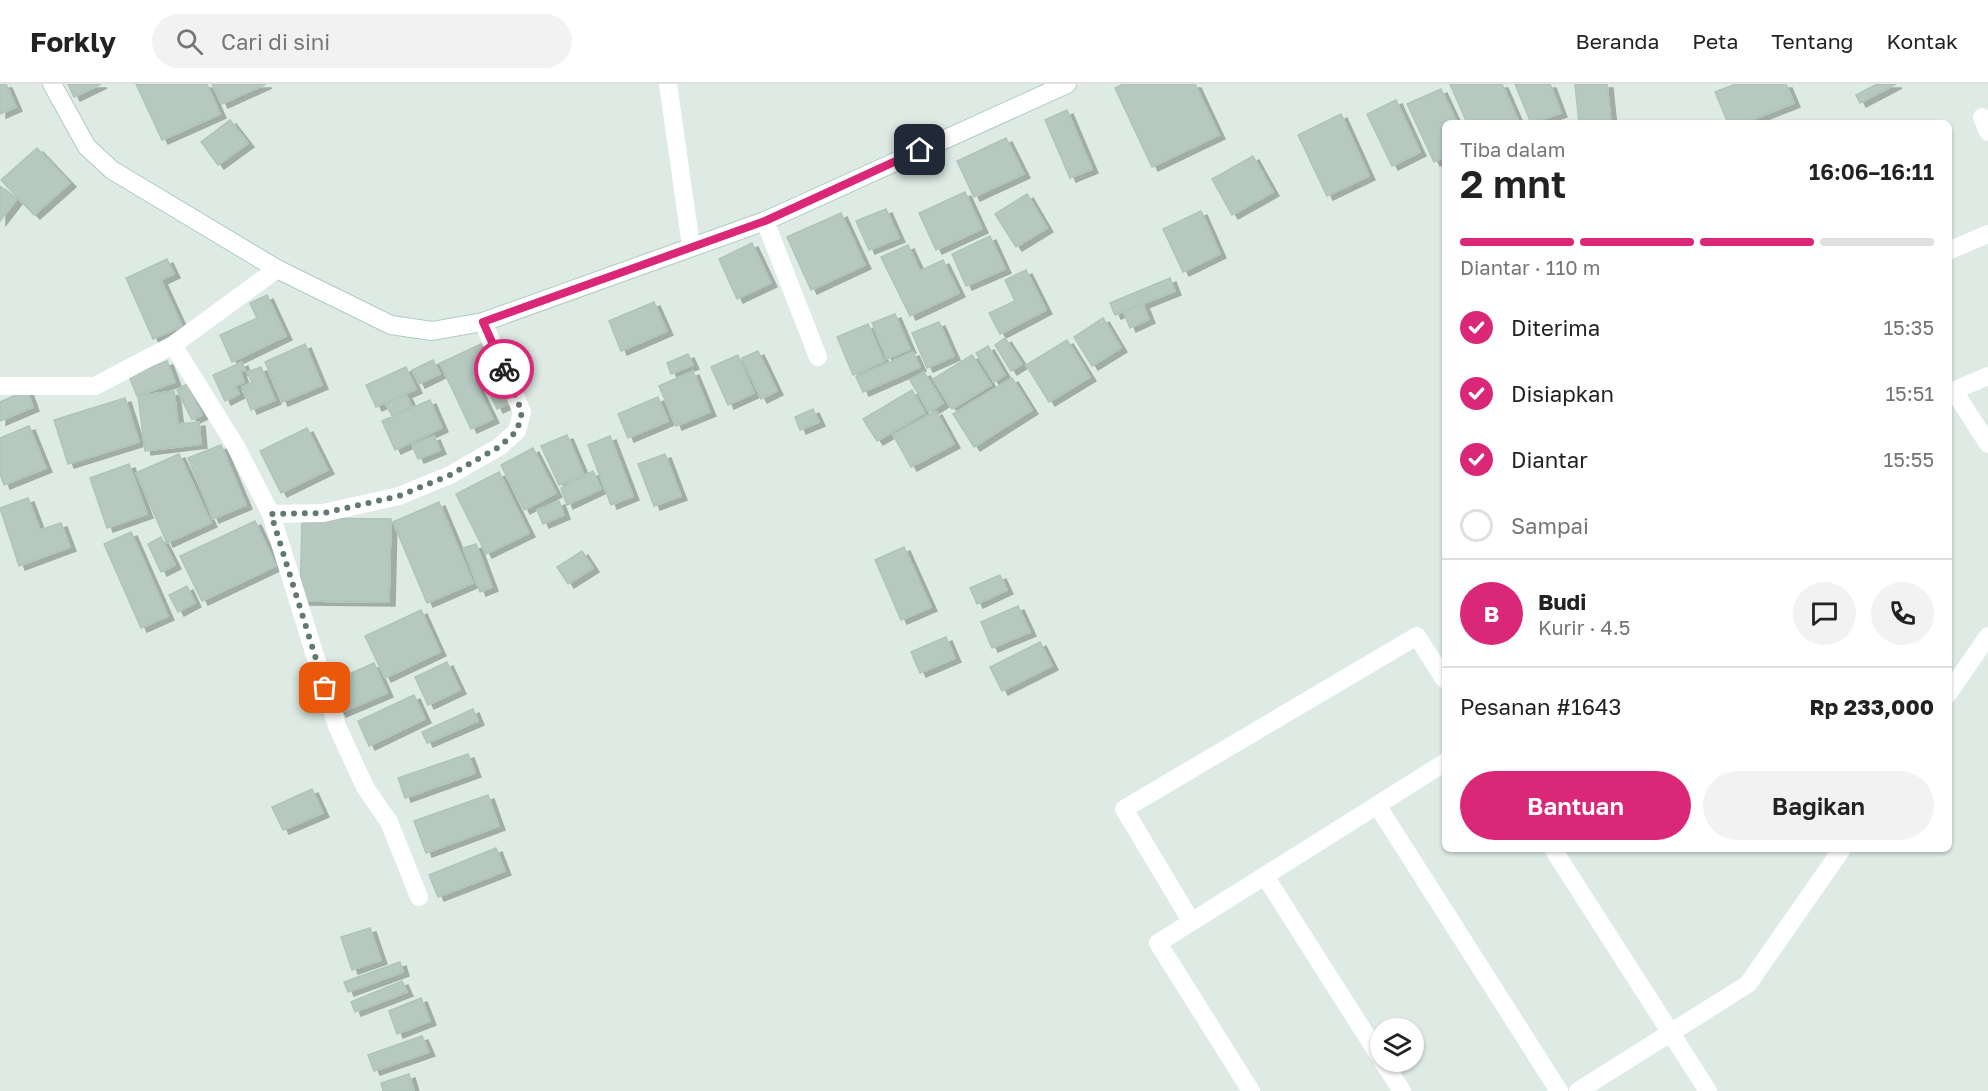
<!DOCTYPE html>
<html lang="id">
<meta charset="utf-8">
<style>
body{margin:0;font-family:"Golos Text",sans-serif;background:#f2f2f2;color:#222;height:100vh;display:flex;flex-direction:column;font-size:22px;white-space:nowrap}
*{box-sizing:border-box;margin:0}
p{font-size:20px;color:#767676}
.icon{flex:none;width:33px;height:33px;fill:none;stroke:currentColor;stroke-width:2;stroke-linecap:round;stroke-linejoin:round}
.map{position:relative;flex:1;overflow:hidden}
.drawer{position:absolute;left:1442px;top:36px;width:510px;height:732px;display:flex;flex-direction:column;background:#fff;border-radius:9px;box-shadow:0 2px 4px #0004}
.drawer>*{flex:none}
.controls{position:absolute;left:1370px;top:934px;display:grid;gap:12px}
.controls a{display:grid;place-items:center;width:54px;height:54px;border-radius:50%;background:#fff;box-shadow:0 2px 4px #0004;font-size:30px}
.pin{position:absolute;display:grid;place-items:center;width:51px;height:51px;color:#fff;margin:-26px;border-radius:12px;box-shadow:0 3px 9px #0006}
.courier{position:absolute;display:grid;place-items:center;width:60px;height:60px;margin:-30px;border:4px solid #db2777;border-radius:50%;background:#fff;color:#222;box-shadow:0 2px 8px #0007}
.head em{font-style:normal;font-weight:600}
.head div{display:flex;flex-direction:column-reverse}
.head{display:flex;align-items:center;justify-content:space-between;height:102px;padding:0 18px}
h1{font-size:39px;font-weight:600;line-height:45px}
.bar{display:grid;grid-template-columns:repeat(4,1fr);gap:9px 6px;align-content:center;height:72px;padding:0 18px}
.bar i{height:8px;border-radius:4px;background:#e0e0e0}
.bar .current{background:#db2777}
.bar p{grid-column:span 4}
.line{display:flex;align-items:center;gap:15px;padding:0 18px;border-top:2px solid #e0e0e0}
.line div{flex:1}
.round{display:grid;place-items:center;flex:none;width:63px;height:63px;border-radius:32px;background:#f2f2f2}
ol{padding:0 18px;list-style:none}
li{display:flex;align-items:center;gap:18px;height:66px}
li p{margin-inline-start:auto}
li .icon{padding:6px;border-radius:50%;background:#db2777;color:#fff;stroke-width:4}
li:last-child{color:#767676}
li i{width:33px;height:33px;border:3px solid #e0e0e0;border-radius:50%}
.action{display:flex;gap:12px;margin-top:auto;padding:12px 18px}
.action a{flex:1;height:69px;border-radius:36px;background:#db2777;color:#fff;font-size:24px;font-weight:600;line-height:69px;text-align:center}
.action a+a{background:#f2f2f2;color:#222}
header{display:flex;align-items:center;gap:36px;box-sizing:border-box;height:84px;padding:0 30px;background:#fff;border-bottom:2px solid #e0e0e0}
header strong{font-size:28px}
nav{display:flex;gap:33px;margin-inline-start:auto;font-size:21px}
.search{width:420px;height:54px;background:#f2f2f2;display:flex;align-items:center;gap:15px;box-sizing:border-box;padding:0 21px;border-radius:33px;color:#767676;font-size:22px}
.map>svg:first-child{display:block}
</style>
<header>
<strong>Forkly</strong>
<div class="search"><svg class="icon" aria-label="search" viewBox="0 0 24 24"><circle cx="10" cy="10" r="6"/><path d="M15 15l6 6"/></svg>Cari di sini</div>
<nav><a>Beranda</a><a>Peta</a><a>Tentang</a><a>Kontak</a></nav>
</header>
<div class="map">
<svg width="1988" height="1007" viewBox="0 0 1988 1007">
<defs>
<filter id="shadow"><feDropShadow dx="6" dy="4" stdDeviation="0" flood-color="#0004"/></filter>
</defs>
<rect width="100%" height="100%" fill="#ddebe4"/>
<!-- building -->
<path fill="#b6c8bf" stroke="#afc5ba" stroke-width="1.5" filter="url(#shadow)" d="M0 0H6L16 23 0 30Z
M68 0H101L74 13Z
M136 0H207L220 30 162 56Z
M212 0H266L222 20Z
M1123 0H1195L1219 51 1152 83 1115 4Z
M1450 0H1502L1519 39H1467Z
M1515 0H1550L1561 29 1531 39Z
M1575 0H1607L1611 39H1579Z
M1736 0H1786L1794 19 1744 39H1728L1715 8Z
M1877 0H1896L1860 19 1856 11Z
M1441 5 1457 39H1444V73L1434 78 1407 20Z
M1396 16 1420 68 1392 82 1367 30Z
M1067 26 1092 85 1070 94 1045 36Z
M1341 30 1369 92 1327 112 1298 51Z
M230 36 248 59 218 81 201 58Z
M1006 54 1024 90 974 113 957 77Z
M37 64 70 99 34 131 1 96Z
M1253 72 1273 108 1232 131 1212 95Z
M0 102 17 115 0 137Z
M965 108 982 145 936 166 919 129Z
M1027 110 1047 144 1016 163 995 130Z
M886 125 899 154 869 166 856 137Z
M1201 127 1220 170 1183 188 1163 145Z
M841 129 865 181 811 206 787 153Z
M990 152 1005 185 966 202 952 170Z
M752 159 771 199 737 215 719 175Z
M908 161 920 187 943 176 959 209 910 232 881 173Z
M167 175 174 190 161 196 182 242 153 255 126 194Z
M1026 186 1046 226 1000 250 989 229 1015 217 1005 196Z
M1170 194 1175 207 1115 231 1110 219Z
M267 211 286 252 232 278 220 251 257 234 250 219Z
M654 218 667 247 621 267 609 237Z
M1143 220 1149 235 1130 244 1123 227Z
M895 230 910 265 887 275 872 239Z
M1103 234 1121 264 1092 282 1074 253Z
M939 238 954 272 927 284 912 249Z
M868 240 884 277 853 291 837 253Z
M1005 254 1022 280 1011 287 995 261Z
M1067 256 1090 293 1049 318 1026 281Z
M305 260 322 301 282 318 265 278Z
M481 260 494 287 474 296 493 335 471 345 440 279Z
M988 262 1005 291 994 298 976 269Z
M758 267 777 307 761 315 742 274Z
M913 268 920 283 863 308 856 293Z
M688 270 693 281 671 290 667 279Z
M738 271 754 309 728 321 711 283Z
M972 271 991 301 952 325 933 295Z
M433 276 440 290 419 300 412 286Z
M167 277 175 298 137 312 129 292Z
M242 278 245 286 240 288 244 298 235 302 239 310 225 317 213 291Z
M261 283 275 316 251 326 242 303 252 299 247 288Z
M406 283 416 305 376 323 366 301Z
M693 287 710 328 676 342 659 302Z
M924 288 943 319 929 328 910 296Z
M497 291 510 319 497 325 484 297Z
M1012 294 1032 326 974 363 953 330Z
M187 300 202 331 192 336 177 306Z
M27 306 33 323 0 337V318Z
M912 306 925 329 877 357 863 335Z
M174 307 178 340 199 338 201 360 145 367 138 312Z
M406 311 412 323 392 332 386 320Z
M658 313 668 337 628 354 618 330Z
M125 314 139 358 68 380 54 336Z
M430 316 442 344 395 366 382 337Z
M813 325 819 338 800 346 795 333Z
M936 327 954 360 911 383 893 351Z
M29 342 46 384 4 401 0 390V354Z
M307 344 328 386 281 409 260 367Z
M567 351 584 391 559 401 541 362Z
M434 352 440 366 418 375 412 361Z
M610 352 633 412 611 421 588 361Z
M221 361 246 421 213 435 188 374Z
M533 364 556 409 524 426 501 381Z
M179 370 211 439 167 459 136 389Z
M665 370 681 412 654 422 638 380Z
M129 380 147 430 107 444 90 394Z
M593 387 601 405 567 421 561 404Z
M499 388 529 449 486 470 456 410Z
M28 414 40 446 61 439 70 463 19 482 0 424Z
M559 417 564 431 543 440 537 426Z
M439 418 473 499 427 519 393 438Z
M302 434 391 435 389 518 300 517Z
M255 437 276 482 202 517 180 472Z
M131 448 168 532 141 544 104 460Z
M161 453 175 481 161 488 148 460Z
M476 460 492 503 480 508 463 464Z
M904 463 931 523 901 536 875 476Z
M582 467 593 484 568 500 557 483Z
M1000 491 1007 506 977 520 970 504Z
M187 502 195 519 178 528 169 511Z
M1018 522 1030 548 992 564 981 538Z
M421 526 440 568 385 594 365 552Z
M946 553 955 574 920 589 911 568Z
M1040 558 1052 582 1002 607 990 583Z
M447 578 460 606 428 621 415 593Z
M374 579 387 609 340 629 327 600Z
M414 611 425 635 369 662 358 637Z
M473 625 478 637 427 659 422 648Z
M468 670 475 689 405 714 398 694Z
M312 705 323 729 283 746 272 723Z
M488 711 499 742 426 769 414 737Z
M496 764 505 787 438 813 429 791Z
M370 844 381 876 352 886 341 853Z
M400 878 403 888 348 908 344 898Z
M402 897 407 908 355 928 351 918Z
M421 914 430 937 397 950 389 927Z
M422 952 429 968 374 987 368 971Z
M409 990 414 1007H383L381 999Z"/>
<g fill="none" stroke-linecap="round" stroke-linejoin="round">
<!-- secondary casing -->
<g stroke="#b0cbbf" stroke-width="20">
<path id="secondary" d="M52 0 87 63 112 86 277 185 391 241 432 247 483 238 765 137 1067 0"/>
</g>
<!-- street -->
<path stroke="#fff" stroke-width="18" d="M668 0 691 162
M1982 33 1988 48
M765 137 818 273
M1948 167 1988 150
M173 261 235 361 271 430 337 642 365 703 389 738 419 813
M0 302H95L173 261 277 185
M1954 307 1988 360
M1948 309 1988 292
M271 430 323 429 399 412 450 391 499 363 517 347 522 328 483 238
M1948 610 1988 552
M1377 721 1559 1007
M1553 765 1708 1007
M1265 792 1380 973
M1191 837 1124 725 1417 552 1444 595
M1383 978 1402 1007
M1251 1007 1158 859 1444 679
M1578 1007 1748 900 1842 765"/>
<!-- secondary -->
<use href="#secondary" stroke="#fff" stroke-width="18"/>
</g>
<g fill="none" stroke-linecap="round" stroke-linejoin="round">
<!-- done -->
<path stroke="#617970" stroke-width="6" stroke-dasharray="0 10.8" d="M325 604 271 430 324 429 399 412 450 391 499 363 517 347 522 328 504 285"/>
<!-- route -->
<path stroke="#db2777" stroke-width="8" d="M504 285 483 238 765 137 920 66"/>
</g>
</svg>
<div class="controls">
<a><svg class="icon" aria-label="layers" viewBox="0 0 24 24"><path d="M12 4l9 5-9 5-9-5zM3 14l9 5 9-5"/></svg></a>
</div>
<div class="pin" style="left:325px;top:604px;background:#ea580c"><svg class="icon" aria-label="bag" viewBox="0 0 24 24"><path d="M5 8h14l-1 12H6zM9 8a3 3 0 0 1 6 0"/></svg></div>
<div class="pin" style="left:920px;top:66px;background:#1f2937"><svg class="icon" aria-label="home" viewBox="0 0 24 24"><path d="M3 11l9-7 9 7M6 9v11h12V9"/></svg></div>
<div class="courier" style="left:504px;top:285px"><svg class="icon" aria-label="bike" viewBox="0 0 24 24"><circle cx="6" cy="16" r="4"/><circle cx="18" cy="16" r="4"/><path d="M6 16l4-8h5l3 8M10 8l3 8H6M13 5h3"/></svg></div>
<section class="drawer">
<div class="head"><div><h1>2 mnt</h1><p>Tiba dalam</p></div><em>16:06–16:11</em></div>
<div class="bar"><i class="current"></i><i class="current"></i><i class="current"></i><i></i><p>Diantar · 110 m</p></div>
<ol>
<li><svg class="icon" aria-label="check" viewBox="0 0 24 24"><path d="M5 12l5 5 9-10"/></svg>Diterima<p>15:35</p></li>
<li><svg class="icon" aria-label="check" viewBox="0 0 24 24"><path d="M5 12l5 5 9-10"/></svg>Disiapkan<p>15:51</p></li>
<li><svg class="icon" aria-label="check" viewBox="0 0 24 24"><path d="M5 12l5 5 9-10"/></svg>Diantar<p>15:55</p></li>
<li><i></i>Sampai</li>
</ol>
<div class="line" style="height:108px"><b class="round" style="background:#db2777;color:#fff">B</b><div><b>Budi</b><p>Kurir · 4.5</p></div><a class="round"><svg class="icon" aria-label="chat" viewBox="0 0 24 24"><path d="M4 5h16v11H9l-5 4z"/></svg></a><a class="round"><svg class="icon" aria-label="phone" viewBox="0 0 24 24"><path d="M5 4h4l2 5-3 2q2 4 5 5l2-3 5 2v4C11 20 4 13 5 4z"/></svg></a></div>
<div class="line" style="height:78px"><div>Pesanan #1643</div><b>Rp 233,000</b></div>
<div class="action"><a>Bantuan</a><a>Bagikan</a></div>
</section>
</div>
